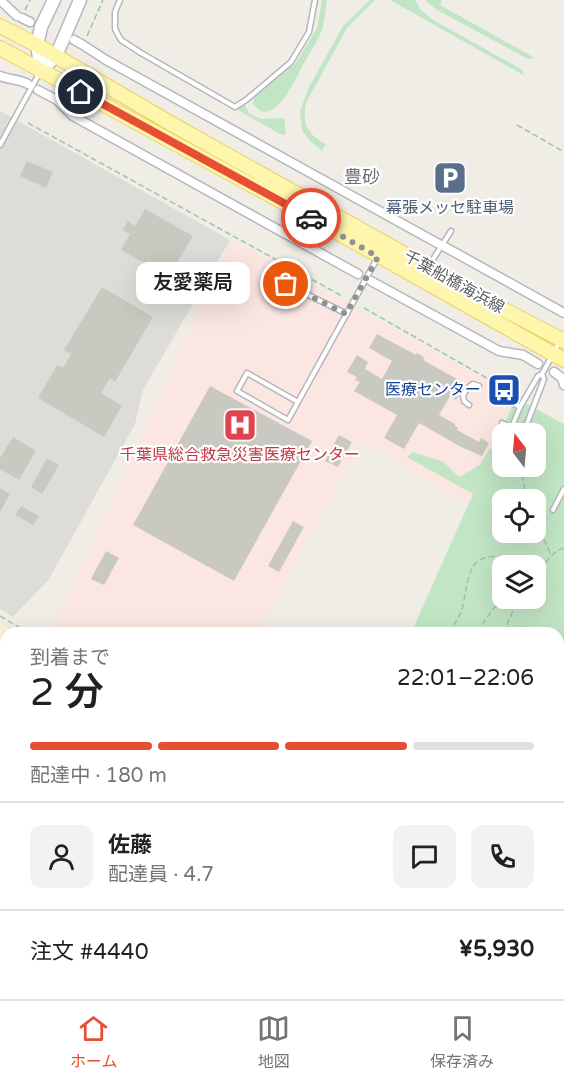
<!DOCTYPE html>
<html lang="ja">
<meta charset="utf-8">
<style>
body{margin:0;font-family:"Varela Round","Noto Sans JP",sans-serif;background:#f2f2f2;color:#202124;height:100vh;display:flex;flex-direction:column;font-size:22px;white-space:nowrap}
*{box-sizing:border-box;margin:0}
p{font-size:20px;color:#757577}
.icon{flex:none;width:33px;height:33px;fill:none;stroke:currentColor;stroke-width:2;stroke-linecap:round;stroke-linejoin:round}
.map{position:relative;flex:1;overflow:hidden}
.sheet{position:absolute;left:0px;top:627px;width:564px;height:372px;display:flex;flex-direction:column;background:#fff;border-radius:18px 18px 0 0;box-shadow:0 6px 24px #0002}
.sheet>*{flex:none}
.needle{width:39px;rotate:344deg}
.buttons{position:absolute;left:492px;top:423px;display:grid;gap:12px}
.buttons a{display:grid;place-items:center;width:54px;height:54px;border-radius:12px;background:#fff;box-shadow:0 6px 24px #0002;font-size:30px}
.pin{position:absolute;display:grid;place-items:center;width:51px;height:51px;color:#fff;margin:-26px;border:3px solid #fff;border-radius:50%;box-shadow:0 2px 6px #0007}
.courier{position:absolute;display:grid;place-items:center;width:60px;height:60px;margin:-30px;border:4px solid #e64f34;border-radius:50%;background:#fff;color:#222;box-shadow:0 2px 8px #0007}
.bubble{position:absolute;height:42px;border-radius:12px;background:#fff;box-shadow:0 6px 24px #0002;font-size:20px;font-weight:600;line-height:42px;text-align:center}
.overview em{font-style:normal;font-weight:600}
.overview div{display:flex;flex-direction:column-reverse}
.overview{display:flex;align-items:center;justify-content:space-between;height:102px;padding:0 30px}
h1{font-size:39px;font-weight:600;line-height:45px}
.bar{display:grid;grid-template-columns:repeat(4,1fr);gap:9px 6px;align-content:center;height:72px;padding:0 30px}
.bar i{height:8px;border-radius:4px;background:#e0e0e0}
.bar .on{background:#e64f34}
.bar p{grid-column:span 4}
.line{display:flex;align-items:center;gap:15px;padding:0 30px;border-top:2px solid #e0e0e0}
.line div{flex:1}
.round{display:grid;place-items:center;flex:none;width:63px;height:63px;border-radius:12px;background:#f2f2f2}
.tab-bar{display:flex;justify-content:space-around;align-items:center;height:84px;border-top:2px solid #e0e0e0;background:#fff;font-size:16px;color:#757577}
.tab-bar a{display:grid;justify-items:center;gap:3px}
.tab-bar .on{color:#e64f34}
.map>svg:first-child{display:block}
</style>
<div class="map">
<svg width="564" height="999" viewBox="0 0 564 999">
<rect width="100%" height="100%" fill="#efede5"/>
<!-- industrial -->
<path fill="#dedcd7" d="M0 111 230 240 143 390 135 424 49 579 13 617 0 609Z"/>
<!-- medical -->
<path fill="#fbe6e2" d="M231 240 515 395 468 505 362 441 257 633H51Z"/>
<!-- green -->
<path fill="#c2e6c5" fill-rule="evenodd" d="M322 0H327C325 10 325 22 321 32 317 43 309 54 303 65 295 79 272 133 253 103L255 95 296 63 317 28Z
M370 0H375L347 28 306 103C302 124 307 134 326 144L322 151 310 141 302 130 300 112 304 100 308 89 343 26Z
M390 0H415L421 10 433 20 521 69 525 76Z
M425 0H442L440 5 535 58 528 59 437 10Z
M244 103 249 113 261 119 284 118 286 134 282 135 236 109Z
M516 398 564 424V943L558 940V633H411L473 494 407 457 413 452 444 462 459 477 480 465 490 448 493 450ZM502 434H536V466H502ZM502 500H536V532H502ZM502 566H536V598H502Z"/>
<!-- sand -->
<path fill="#faf4d5" d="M0 623 17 633H6V702L0 700Z"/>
<!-- water -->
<path fill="#a7d1fd" d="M0 702 6 704V993H558V974L564 977V999H0Z"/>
<!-- building -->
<path fill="#cac9c1" d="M27 161 53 172 46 188 20 176Z
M145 209 193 236 169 277 121 250 130 234 123 230 128 221 135 226Z
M271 271 278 274 275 279 281 282 274 295 261 289Z
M102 287 153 317 115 382 110 378 101 393 122 406 104 437 38 398 57 365 63 368 71 354 64 350Z
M377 334 416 355 417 353 425 358 423 360 457 379 455 384 457 385 454 390 460 393 459 395 456 400 450 396 439 415 455 424V426L458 428 457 430 479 442 481 438 489 443 482 456 461 447 419 423 404 449 384 438 397 415 354 391 360 382 355 380 357 377 347 372 357 355 368 362 365 369 382 379 392 361 369 348Z
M210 386 312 441 234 581 133 525Z
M339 435 352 442 338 467 325 461Z
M13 437 36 451 19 480 0 469V458Z
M47 458 59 465 42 494 31 487Z
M0 488 10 494 0 512Z
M21 506 39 516 33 525 15 515Z
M293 521 304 527 279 572 268 566Z
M106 551 119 558 104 585 91 579Z"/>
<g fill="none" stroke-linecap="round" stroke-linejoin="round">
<!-- lane casing -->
<g stroke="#b5b7bc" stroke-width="7">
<path id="lane" d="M120 0 115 12V29L121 40 141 53 235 107 246 100 291 62 309 32 315 0
M0 145 40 72
M430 264 451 231
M286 284 347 314
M298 402 247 373 237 391 288 420 378 257
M510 402 520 407
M469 405 464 401 463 396C465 391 467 387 473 384L479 386
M502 423C510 427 516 430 525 425
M509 434 520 407 538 376 542 374 559 343
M523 434 544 379 542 374
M553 510 564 489"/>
</g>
<!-- street casing -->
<g stroke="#b5b7bc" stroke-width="11">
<path id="street" d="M0 0 17 16
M22 18 30 22
M74 40 83 45 106 60 439 244
M0 76C9 80 19 79 28 84
M38 90 57 100 73 116 358 274
M445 247 564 313
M371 281 499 351 523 355 538 364
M554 372 562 378 564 385"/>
</g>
<!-- secondary casing -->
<g stroke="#b6b9bf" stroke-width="15">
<path id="secondary" d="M41 70 56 56 80 0
M41 70 37 45 41 27 54 0"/>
</g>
<!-- primary casing -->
<g stroke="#efd15e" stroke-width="16">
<path id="primary" d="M0 26 37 45 170 123 499 307 564 341
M0 48 303 213 564 360"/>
</g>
<!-- path -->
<path stroke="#9ac5a9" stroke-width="1.5" stroke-dasharray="6 3" stroke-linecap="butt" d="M25 10 30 0
M87 36 103 0
M28 123 342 296
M517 125 564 152
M364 308 513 393H520
M520 466 527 500
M536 523 551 555
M536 578C543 567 550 552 564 548
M0 616 29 633
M449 633C453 626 458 619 461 612 466 599 466 570 478 561 485 556 498 556 506 556L513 566
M479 633 484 622 493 609 505 598
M503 633 514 609 522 598
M558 765 564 767
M558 791 564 792
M558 848 564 854
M558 953 564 957"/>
<!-- lane -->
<use href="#lane" stroke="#fff" stroke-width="4"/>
<!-- street -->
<use href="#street" stroke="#fff" stroke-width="8"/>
<!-- secondary -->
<use href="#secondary" stroke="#fff" stroke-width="12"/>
<!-- primary -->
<use href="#primary" stroke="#fdf6ac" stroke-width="14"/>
</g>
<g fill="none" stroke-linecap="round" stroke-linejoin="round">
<!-- done -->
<path stroke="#909192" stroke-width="6" stroke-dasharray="0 10.8" d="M286 284 346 314 378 257 311 218"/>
<!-- route -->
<path stroke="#e64f34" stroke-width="8" d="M81 92 311 218"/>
</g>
<!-- icons -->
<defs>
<g id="parking-square" transform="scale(1.725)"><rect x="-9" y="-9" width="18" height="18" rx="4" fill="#5c6f8a" stroke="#fff"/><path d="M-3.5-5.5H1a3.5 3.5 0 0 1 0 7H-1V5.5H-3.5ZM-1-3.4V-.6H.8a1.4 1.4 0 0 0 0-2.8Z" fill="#fff"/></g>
<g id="bus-square" transform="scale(1.725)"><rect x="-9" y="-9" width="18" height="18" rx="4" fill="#1a4fb4" stroke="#fff"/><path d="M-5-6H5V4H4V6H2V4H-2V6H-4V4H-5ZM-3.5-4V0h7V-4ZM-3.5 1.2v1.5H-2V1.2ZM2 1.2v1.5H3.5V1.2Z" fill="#fff"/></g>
<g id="hospital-square" transform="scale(1.725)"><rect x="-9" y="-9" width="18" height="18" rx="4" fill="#e0444e" stroke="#fff"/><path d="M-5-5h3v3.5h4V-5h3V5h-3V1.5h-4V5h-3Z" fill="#fff"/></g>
</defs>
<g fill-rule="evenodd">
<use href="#parking-square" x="450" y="178"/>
<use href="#bus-square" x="504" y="390"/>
<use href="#hospital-square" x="240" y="425"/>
</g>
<g text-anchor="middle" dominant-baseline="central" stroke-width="4.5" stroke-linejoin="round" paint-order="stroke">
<!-- service labels -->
<g font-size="16" fill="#4e5e75" stroke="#fff">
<text x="450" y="208">幕張メッセ駐車場</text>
</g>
<!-- street labels -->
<g font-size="16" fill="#5d6065" stroke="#fff">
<text transform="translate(454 282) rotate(29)">千葉船橋海浜線</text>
</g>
<!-- transit labels -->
<g font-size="16" fill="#164399" stroke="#fff" text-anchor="end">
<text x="481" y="390">医療センター</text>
</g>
<!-- health labels -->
<g font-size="16" fill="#be3a42" stroke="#fff">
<text x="240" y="455">千葉県総合救急災害医療センター</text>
</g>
<!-- neighbourhood labels -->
<g font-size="18" fill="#6e7277" stroke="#fff">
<text x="362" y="177">豊砂</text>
</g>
</g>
</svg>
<div class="buttons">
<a><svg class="needle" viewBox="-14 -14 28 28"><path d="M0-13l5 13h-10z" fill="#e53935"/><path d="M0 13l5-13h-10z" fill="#757577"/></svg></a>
<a><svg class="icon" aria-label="locate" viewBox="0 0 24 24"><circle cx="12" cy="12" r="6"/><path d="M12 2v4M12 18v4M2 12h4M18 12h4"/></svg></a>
<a><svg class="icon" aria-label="layers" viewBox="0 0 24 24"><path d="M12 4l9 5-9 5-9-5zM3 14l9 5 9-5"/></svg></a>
</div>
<div class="pin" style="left:286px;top:284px;background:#ea580c"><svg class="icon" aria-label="bag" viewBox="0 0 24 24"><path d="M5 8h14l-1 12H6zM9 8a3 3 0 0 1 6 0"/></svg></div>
<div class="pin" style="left:81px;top:92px;background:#1f2937"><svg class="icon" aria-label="home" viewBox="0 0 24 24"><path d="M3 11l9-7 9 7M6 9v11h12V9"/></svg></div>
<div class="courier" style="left:311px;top:218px"><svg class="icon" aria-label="car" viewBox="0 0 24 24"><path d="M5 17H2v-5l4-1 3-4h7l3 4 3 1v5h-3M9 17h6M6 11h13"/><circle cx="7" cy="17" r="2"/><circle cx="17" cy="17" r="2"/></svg></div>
<div class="bubble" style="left:136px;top:262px;width:114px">友愛薬局</div>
<section class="sheet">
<div class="overview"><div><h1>2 分</h1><p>到着まで</p></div><em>22:01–22:06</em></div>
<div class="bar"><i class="on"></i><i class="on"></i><i class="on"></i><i></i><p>配達中 · 180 m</p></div>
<div class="line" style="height:108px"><a class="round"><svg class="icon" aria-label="person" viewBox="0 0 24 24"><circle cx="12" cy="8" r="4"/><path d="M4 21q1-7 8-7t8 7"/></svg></a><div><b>佐藤</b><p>配達員 · 4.7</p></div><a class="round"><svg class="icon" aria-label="chat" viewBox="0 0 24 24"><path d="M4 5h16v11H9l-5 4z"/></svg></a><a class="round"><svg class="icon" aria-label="phone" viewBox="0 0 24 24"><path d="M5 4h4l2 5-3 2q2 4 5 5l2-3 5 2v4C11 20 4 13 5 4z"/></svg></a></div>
<div class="line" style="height:78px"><div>注文 #4440</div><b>¥5,930</b></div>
</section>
</div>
<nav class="tab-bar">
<a class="on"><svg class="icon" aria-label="home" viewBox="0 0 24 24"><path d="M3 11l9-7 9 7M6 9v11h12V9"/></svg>ホーム</a>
<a><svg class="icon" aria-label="map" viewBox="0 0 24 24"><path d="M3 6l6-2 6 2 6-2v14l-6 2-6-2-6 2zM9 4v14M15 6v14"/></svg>地図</a>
<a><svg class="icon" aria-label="saved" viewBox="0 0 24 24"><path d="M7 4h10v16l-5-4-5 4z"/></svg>保存済み</a>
</nav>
